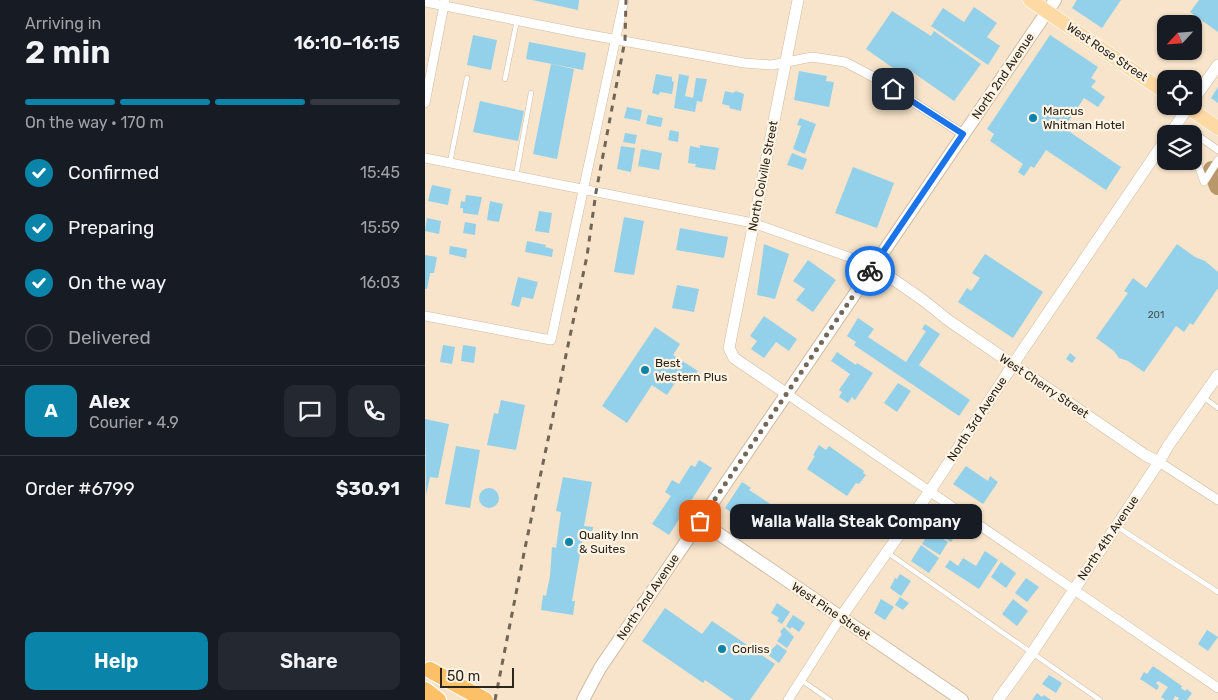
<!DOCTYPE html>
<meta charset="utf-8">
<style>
body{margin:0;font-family:Rubik,sans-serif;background:#242831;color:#f1f3f6;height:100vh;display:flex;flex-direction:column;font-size:19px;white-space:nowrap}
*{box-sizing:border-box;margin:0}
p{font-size:16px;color:#9ea1a6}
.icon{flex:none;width:28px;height:28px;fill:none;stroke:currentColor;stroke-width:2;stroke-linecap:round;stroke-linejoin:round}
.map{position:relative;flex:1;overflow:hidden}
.panel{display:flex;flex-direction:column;background:#171b24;width:425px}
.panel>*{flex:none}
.needle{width:32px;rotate:244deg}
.buttons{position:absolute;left:732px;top:15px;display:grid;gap:10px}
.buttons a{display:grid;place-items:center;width:45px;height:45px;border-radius:10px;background:#171b24;box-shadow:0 1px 4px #0004;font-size:25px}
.scale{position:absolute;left:15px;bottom:12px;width:74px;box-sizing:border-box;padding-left:5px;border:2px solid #2c251b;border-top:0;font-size:14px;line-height:18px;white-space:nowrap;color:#2c251b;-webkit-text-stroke:4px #fff3e3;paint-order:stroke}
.pin{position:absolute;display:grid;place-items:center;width:42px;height:42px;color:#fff;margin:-21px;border-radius:10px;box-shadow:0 2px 8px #0006}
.courier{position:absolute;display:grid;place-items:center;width:50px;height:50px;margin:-25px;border:4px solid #1a73e8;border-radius:50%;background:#fff;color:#222;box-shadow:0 1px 6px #0007}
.bubble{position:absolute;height:35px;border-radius:10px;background:#171b24;box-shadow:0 1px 4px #0004;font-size:16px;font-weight:600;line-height:35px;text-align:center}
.overview em{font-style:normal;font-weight:600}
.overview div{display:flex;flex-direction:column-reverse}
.overview{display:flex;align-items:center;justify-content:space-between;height:85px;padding:0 25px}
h1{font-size:32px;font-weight:600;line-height:38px}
.bar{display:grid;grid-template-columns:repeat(4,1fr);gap:8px 5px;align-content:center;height:60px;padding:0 25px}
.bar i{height:6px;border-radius:4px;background:#363941}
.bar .active{background:#0a85a9}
.bar p{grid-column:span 4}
.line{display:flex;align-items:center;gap:12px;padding:0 25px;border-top:1px solid #363941}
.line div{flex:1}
.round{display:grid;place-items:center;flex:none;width:52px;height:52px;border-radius:10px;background:#242831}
ol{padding:0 25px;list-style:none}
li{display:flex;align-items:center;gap:15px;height:55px}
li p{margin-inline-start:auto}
li .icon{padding:5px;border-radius:50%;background:#0a85a9;color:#fff;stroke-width:4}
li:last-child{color:#9ea1a6}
li i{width:28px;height:28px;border:2px solid #363941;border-radius:50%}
.action{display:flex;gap:10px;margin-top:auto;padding:10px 25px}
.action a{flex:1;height:58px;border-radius:10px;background:#0a85a9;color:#fff;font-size:20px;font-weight:600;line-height:58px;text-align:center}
.action a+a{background:#242831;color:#f1f3f6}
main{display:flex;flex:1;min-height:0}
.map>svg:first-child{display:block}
</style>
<main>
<section class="panel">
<div class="overview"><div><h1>2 min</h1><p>Arriving in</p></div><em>16:10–16:15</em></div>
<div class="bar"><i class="active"></i><i class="active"></i><i class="active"></i><i></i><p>On the way · 170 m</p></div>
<ol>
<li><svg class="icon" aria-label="check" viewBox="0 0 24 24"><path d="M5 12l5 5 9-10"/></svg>Confirmed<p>15:45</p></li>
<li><svg class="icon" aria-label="check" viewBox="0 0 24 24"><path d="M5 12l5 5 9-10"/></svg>Preparing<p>15:59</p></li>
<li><svg class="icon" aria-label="check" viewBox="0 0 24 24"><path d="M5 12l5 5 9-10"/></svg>On the way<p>16:03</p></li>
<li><i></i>Delivered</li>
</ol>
<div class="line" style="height:90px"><b class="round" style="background:#0a85a9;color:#fff">A</b><div><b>Alex</b><p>Courier · 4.9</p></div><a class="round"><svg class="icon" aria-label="chat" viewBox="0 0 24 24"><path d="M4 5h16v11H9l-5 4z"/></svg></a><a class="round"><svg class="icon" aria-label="phone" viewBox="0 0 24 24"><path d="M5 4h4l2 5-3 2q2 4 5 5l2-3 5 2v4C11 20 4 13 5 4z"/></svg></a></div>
<div class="line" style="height:65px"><div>Order #6799</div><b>$30.91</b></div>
<div class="action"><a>Help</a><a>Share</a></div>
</section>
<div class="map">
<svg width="793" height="700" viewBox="0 0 793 700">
<rect width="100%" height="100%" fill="#f8e4ca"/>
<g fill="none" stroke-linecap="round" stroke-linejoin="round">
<!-- river -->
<path stroke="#b8976a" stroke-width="18" d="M787 170 793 186"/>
</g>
<!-- building -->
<path fill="#93d0ea" d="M107 0H154L153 10Z
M652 0H696L677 28 647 8Z
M774 0H793V32L765 12Z
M549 7 572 23 562 37 575 46 563 65 506 26 518 8 539 22Z
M467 11 506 36 509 31 556 64 529 101 483 69 478 75 441 49Z
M48 35 72 40 66 70 42 65Z
M625 35 673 67 666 78 671 81 666 87 680 97 673 107 659 98 639 128 696 167 681 190 621 150 609 168 606 166 599 176 593 172 598 164 565 141 569 134 562 129Z
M104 42 161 53 158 70 101 59Z
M126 64 149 69 132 159 108 154Z
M374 71 402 76 401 81 409 82 404 107 369 100Z
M231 74 247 77V81L249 82 247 94 235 92 234 95 227 93Z
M254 74 264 76 260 96 268 98 271 78 282 79 277 102 272 101 270 112 249 108Z
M793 87V103L786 98Z
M300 91 308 93 311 91 319 94 316 111 304 108 305 106 297 104Z
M55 101 99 111 93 141 48 132Z
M202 107 217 110 215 121 199 118Z
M223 115 238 118 236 127 221 124Z
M375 118 391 124 380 154 368 149 376 126 372 125Z
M245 130 254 132 253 142 243 140Z
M200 133 212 135 210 144 198 142Z
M275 145 294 148 290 170 270 167 271 164 263 163 265 146 275 148Z
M196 146 210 148 206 172 192 169Z
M216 149 237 153 234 170 213 166Z
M367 153 382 159 378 170 362 165Z
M428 167 469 183 452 228 410 213Z
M7 185 26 189 23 205 3 201Z
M41 195 57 197 53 215 38 213V208H35L36 201 40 202Z
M65 201 78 204 74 222 62 220Z
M114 211 127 213 124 233 110 231Z
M199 217 219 221 209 275 189 272Z
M2 218 16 221 14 234 0 231Z
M40 222 51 224 50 235 38 233Z
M255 228 303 237 299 258 251 250Z
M102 241 121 245 120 247 128 249 127 257 100 252Z
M339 244 364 254 350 299 332 295Z
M752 244 770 257 780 261 793 272V288L768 325 765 323 759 332 751 326 719 372 703 361 694 358 689 351 671 338 703 293 699 291 708 278 721 288Z
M25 246 42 249 41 258 24 254Z
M560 254 618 292 588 338 533 302 542 288 546 291 555 278 547 273Z
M0 255 12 257 9 273H5L2 289H0Z
M383 260 411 280 388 312 371 300 380 289 368 281Z
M93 277 113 282 108 299 97 297 94 307 86 305Z
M252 285 274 289 269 312 247 308Z
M339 316 372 339 364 351 351 342 339 358 326 349 332 341 325 336Z
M433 318 449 329 443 337 481 362 501 331 497 329 500 324 515 334 494 365 545 400 534 416 429 345 431 342 422 336Z
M230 327 255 344 248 355 273 371 264 384 254 377 242 395 227 385 202 423 177 406Z
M18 345 30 347 27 364 15 362Z
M38 345 51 347 49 363 36 361Z
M412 352 431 365 432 363 448 373 430 400 427 397 423 403 414 397 417 392 414 390 425 374 406 361Z
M645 353 651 358 647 363 641 359Z
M473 383 486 391 472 412 459 403Z
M76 400 100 405 91 450 62 445 69 413 73 414Z
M0 419 24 424 13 478 5 477 1 495Z
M394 445 401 450 404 446 439 471 438 473 441 475 434 484 431 483 422 496 382 469 390 456 388 455Z
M31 446 55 450 45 508 20 504Z
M274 460 287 468 244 535 227 524 246 496 240 492 247 480 254 484 266 465 270 467Z
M541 466 563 481 565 476 573 482 558 504 528 484Z
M138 477 167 482 159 526 168 527 167 537 158 536 147 601H150L148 615 116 610 118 595 121 596 125 576 127 547 131 548 136 512 131 511Z
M317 482 326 488 324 490 350 507 351 505 358 510 355 514 362 518 351 535 344 531 342 534 333 528 334 526 325 519 322 523 300 508Z
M54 498a10 10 0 1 1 20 0a10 10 0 1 1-20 0Z
M516 516 534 530 526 542 507 529Z
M505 531 523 542 515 555 497 544Z
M496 545 514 558 504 573 486 561Z
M560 551 573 560 554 589 520 567 525 560 533 566 538 558 551 566Z
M576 562 591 573 581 588 566 577Z
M475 574 486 581 476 596 465 588 470 578 472 579Z
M601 578 614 587 602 602 590 593Z
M475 597 484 603 478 610 470 605Z
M456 599 469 607 460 620 449 613Z
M588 599 603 611 592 626 577 614Z
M352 603 365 612 357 624 352 621 354 618 346 613Z
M240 608 277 634 287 621 350 664 325 700H309L280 680 278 683 217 641Z
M368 615 380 623 374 632 367 627 365 629 361 626Z
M359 627 369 637 362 648 352 641 357 634 355 632Z
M782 630 793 637 783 651 773 644Z
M352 644 362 651 354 663 342 654Z
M728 666 757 686 756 688 760 691 762 689 767 693 762 700H753L754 698 750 696 748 700H740L736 697 743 687 733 681 731 683 734 686 732 690 715 679 719 672 722 674Z
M624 675 637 683 631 693 617 684Z
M612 693 617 697 619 695 626 700H607Z"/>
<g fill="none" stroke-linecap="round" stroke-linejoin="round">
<!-- service casing -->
<g stroke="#cebba2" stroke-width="5.5">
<path id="service" d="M80 79 92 20
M25 162 42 78
M91 176 106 93
M778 397 793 408
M691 526 793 592
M463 553 675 700
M376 680 405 700"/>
</g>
<!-- pedestrian casing -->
<g stroke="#cebba2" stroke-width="8">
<path id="pedestrian" d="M769 142 773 136 793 150
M769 154 779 182
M779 182 793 160"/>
</g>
<!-- minor casing -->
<g stroke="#cebba2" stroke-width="10">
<path id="minor" d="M0 2 160 34 319 63 347 65 387 57 420 62 454 80 538 134
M0 103 20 0
M0 158 328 223 449 266
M0 316 126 340 199 0
M362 394 793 688
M734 462 793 500
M363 700 416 617"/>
</g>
<!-- tertiary casing -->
<g stroke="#cebba2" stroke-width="12">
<path id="tertiary" d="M769 99 793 65
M745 134 764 106
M449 266 498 300 523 320 720 455 734 462
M362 394 309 358 304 348 373 0
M416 617 505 491 597 351 741 139
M573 700 607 653 734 462 743 446 793 375"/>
</g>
<!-- secondary casing -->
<g stroke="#cebba2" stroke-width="14">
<path id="secondary" d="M275 521 537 700
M158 700 175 668 630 0"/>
</g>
<!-- primary casing -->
<g stroke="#fff" stroke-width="15">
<path id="primary" d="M605 0 741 93
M761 106 793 128"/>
</g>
<!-- motorway casing -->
<g stroke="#fff" stroke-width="18">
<path id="motorway" d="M5 670 60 700
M0 690 13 700"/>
</g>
<!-- service -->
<use href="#service" stroke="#fff" stroke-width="4.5"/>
<!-- pedestrian -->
<use href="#pedestrian" stroke="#fff" stroke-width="7"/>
<!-- minor -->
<use href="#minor" stroke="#fff" stroke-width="9"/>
<!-- tertiary -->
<use href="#tertiary" stroke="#fff" stroke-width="11"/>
<!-- secondary -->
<use href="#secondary" stroke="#fff" stroke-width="12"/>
<!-- primary -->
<use href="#primary" stroke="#fdd9a4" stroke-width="14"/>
<!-- motorway -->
<use href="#motorway" stroke="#fcc068" stroke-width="16"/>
<!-- rail -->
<path stroke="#716556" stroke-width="3" stroke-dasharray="6 6" stroke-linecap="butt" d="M70 700 100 548 162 256 171 192 200 40 201 0"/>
</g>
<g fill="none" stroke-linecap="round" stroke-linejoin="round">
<!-- done -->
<path stroke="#736858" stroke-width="5" stroke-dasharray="0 9" d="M275 521 445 271"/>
<!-- route -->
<path stroke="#1a73e8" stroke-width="6" d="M445 271 538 134 468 89"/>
</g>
<!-- markers -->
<g fill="#0a85a9" stroke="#fff3e3" stroke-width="2">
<circle cx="608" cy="118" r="5"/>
<circle cx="220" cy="370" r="5"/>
<circle cx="144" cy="542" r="5"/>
<circle cx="297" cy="649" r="5"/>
</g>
<g text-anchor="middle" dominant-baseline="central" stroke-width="4.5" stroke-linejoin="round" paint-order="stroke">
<!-- number labels -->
<g font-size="10" fill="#46504f">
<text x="731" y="315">201</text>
</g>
<!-- street labels -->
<g font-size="12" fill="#2c251b" stroke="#fff3e3">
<text transform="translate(682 52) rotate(34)">West Rose Street</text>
<text transform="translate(578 76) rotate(-56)">North 2nd Avenue</text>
<text transform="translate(338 176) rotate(-79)">North Colville Street</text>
<text transform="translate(619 386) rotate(34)">West Cherry Street</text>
<text transform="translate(552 419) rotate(-57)">North 3rd Avenue</text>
<text transform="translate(683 538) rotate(-56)">North 4th Avenue</text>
<text transform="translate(223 597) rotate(-56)">North 2nd Avenue</text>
<text transform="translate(406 611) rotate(34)">West Pine Street</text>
</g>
<!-- poi labels -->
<g font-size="12" fill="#2c251b" stroke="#fff3e3" text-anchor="start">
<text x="618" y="111">Marcus<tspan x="618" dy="14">Whitman Hotel</tspan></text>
<text x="230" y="363">Best<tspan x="230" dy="14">Western Plus</tspan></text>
<text x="154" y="535">Quality Inn<tspan x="154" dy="14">&amp; Suites</tspan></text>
<text x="307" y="649">Corliss</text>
</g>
</g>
</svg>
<div class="buttons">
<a><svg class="needle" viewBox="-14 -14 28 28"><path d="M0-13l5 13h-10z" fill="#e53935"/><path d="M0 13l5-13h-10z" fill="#9ea1a6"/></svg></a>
<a><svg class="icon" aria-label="locate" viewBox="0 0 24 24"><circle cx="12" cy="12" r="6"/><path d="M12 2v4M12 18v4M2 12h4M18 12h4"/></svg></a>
<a><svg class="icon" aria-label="layers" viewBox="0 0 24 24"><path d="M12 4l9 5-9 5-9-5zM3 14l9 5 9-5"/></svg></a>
</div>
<div class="scale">50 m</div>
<div class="pin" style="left:275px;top:521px;background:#ea580c"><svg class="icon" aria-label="bag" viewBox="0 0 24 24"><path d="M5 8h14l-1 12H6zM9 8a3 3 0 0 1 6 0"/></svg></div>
<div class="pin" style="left:468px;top:89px;background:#1f2937"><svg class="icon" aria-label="home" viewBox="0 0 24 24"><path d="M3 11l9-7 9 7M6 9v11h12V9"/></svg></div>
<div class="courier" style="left:445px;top:271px"><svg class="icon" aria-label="bike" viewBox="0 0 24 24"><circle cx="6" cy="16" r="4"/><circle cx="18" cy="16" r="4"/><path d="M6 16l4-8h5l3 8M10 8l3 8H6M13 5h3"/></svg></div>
<div class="bubble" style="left:305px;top:504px;width:252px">Walla Walla Steak Company</div>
</div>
</main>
